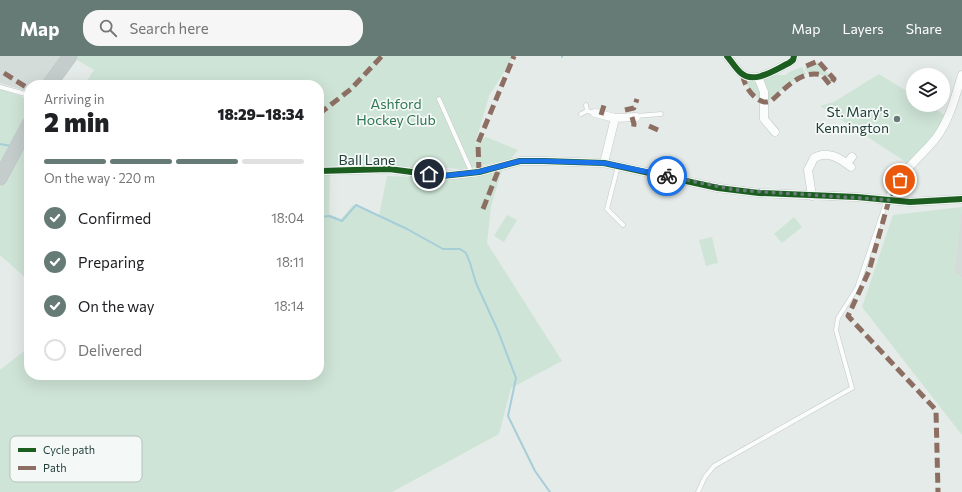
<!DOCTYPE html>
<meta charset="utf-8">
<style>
body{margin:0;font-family:Commissioner,sans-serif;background:#f6f6f6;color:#202124;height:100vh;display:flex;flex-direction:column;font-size:15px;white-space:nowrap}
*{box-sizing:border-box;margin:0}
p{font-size:13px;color:#757577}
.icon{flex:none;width:22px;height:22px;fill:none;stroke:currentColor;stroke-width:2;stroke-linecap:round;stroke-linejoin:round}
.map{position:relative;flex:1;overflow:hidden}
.panel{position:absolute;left:24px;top:24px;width:300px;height:300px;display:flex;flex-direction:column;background:#fff;border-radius:16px;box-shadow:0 4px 16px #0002}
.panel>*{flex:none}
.controls{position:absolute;left:906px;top:12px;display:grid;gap:8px}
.controls a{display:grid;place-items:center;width:44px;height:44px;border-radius:50%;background:#fff;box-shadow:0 4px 16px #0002;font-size:20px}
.pin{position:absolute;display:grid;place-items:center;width:34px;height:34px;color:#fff;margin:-17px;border:2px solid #fff;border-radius:50%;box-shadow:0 1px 4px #0007}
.courier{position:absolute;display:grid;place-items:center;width:40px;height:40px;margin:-20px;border:3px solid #1a73e8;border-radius:50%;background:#fff;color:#222;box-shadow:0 1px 5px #0007}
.overview em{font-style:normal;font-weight:800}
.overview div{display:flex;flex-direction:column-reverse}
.overview{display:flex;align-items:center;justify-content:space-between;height:68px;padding:0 20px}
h1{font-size:26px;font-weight:800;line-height:30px}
.bar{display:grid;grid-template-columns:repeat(4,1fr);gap:6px 4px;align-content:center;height:48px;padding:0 20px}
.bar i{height:5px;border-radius:3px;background:#e0e0e0}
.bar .current{background:#677b76}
.bar p{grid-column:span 4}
ol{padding:0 20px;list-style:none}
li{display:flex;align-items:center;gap:12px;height:44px}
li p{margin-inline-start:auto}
li .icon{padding:4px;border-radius:50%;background:#677b76;color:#fff;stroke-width:4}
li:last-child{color:#757577}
li i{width:22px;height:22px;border:2px solid #e0e0e0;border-radius:50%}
header{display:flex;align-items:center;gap:24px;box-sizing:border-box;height:56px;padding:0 20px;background:#677b76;color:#fff}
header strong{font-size:19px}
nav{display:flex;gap:22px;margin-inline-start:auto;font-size:14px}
.search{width:280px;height:36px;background:#f6f6f6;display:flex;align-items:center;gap:10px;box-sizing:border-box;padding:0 14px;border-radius:16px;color:#757577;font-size:15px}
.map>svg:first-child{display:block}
</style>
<header>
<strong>Map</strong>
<div class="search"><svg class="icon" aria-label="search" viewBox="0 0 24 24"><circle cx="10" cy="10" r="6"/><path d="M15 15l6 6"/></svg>Search here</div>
<nav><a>Map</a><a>Layers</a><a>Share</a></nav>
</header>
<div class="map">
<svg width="962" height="436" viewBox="0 0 962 436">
<rect width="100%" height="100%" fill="#e5ebe8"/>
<!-- built -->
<path fill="#d3dcd9" d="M0 0H63L45 29H29V36L0 27Z
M962 151V222L954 216Z"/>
<!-- green -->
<path fill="#cee4d6" d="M76 0H514L489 40 475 88 486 81 518 94 511 103 466 113 366 109 319 112V29H84L94 14 74 2Z
M818 6 833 23 830 27 822 19 807 16 805 12Z
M802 11 806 18 789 28 767 46 761 23 773 19H786L789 16Z
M879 18 913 39V49H929L946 60 934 80 909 108 820 50 834 46Z
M746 24 756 25 761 32 760 45 745 27Z
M0 33 21 40 29 46C29 70 13 89 0 108Z
M22 94 29 96V225L0 199V131Z
M502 114 491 150 487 187 562 305 511 332 499 378 392 436H0V314L29 291V319H319V160L322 159H319V118L330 117 329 158 341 163 353 149 379 160 387 120 457 123Z
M962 151 954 216 962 222V379L862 251 893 159Z
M507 159 517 164 504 186 494 180Z
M794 161 802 171 782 187 774 178Z
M712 181 718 207 706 210 699 184Z"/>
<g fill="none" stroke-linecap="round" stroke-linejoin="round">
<!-- stream -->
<path stroke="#a6ced9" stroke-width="2" d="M562 0V1
M0 88 11 90
M23 92 29 93
M319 161 329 160 342 165 356 149 407 173 443 193H460L466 197 470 207 476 227 498 275 516 322 508 360 535 415 550 436"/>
<!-- service casing -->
<g stroke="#c2c8c6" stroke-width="5">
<path id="service" d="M0 31 29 39
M439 43 471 115
M586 49 587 55
M581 58 587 55 595 57
M636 60 661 58
M618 110 607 153 623 169
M698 436 705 421 714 410 852 332 836 274 838 262 857 232 887 144"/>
</g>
<!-- minor casing -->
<g stroke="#c2c8c6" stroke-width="9">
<path id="minor" d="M727 0C732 6 736 13 741 17 754 29 776 13 789 7L793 4 794 0
M758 21 764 36V63L775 76
M595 57 615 62 636 61
M604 107 615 62
M847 107 852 101
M319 115 389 113 442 120 479 116 520 105H543L604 107 718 132 759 137 857 141 910 146 962 143
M812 140 808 114 814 102C827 94 840 102 851 111
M889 144C895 120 921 101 936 82 950 63 955 41 962 19"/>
</g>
<!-- trunk casing -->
<g stroke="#bdc6c4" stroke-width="15">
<path id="trunk" d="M49 29 70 0
M0 122 29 68"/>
</g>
<!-- service -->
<use href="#service" stroke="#fbfcfc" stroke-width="4"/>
<!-- minor -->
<use href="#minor" stroke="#fbfcfc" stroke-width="8"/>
<!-- trunk -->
<use href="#trunk" stroke="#c4cdcb" stroke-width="14"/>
<!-- quiet -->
<path stroke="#8d6e63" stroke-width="5" stroke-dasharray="10 5" stroke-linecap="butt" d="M4 17 29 33
M743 19C743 30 758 51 771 45 785 33 801 13 822 19L830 29 834 23 818 5 804 11
M625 54 634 52 637 43
M319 58 351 33 382 0
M601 59 605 46
M632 61 634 68 633 75
M649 70 658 74
M479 116 478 87 514 0
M889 144 869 215 848 260 936 354 938 436
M483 153 500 110"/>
<!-- cycleway casing -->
<g stroke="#f4f9f7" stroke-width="8">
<path id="cycleway" d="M727 0C732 6 736 13 741 17 754 29 776 13 789 7L793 4 794 0
M319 115 389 113 442 120 479 116 520 105H543L604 107 718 132 759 137 857 141 910 146 962 143"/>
</g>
<!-- cycleway -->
<use href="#cycleway" stroke="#1b5e20" stroke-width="6"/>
</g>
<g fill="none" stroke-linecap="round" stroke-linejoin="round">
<!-- done -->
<path stroke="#677b76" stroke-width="4" stroke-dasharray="0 7.2" d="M667 120 736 134 889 144 900 124"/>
<!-- route -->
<path stroke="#1a73e8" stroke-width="5" d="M429 118 442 120 478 116 520 105H543L604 107 667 120"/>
</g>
<!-- markers -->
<circle fill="#677b76" stroke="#f4f9f7" stroke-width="1.5" cx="897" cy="63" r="4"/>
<g text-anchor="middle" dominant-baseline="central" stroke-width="3.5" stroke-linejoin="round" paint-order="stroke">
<!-- park labels -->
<g font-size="14" fill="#2d764f" stroke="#f4f9f7">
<text x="396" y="47">Ashford<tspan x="396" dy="16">Hockey Club</tspan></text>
</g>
<!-- poi labels -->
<g font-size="14" fill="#233f39" stroke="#f4f9f7" text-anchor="end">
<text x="889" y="55">St. Mary's<tspan x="889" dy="16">Kennington</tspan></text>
</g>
<!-- street labels -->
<g font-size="14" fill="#233f39" stroke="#f4f9f7">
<text x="367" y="103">Ball Lane</text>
</g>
</g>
<!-- legend -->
<rect x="10" y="380" width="132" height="46" rx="6" fill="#f4f9f7" stroke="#b5c1be" stroke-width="1"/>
<rect x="18" y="392" width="18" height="4" fill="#1b5e20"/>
<rect x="18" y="410" width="18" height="4" fill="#8d6e63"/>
<g font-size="11" fill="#233f39">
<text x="43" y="398">Cycle path</text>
<text x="43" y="416">Path</text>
</g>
</svg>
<div class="controls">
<a><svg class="icon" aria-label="layers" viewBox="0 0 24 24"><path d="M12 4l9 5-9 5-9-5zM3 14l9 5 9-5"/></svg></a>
</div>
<div class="pin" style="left:900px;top:124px;background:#ea580c"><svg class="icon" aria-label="bag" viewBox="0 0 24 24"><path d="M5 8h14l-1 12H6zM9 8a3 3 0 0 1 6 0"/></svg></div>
<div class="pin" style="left:429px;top:118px;background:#1f2937"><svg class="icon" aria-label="home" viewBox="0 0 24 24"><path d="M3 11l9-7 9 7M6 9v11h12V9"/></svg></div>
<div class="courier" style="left:667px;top:120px"><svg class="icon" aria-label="bike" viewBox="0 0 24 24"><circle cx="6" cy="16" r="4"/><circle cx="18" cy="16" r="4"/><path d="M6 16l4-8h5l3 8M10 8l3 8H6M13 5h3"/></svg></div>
<section class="panel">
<div class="overview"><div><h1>2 min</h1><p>Arriving in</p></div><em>18:29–18:34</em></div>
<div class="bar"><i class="current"></i><i class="current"></i><i class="current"></i><i></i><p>On the way · 220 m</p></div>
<ol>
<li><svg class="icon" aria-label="check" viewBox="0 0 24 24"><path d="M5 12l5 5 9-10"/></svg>Confirmed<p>18:04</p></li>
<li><svg class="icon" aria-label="check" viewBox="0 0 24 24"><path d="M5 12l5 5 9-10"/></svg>Preparing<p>18:11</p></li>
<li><svg class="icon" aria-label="check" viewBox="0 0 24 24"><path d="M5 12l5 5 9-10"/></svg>On the way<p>18:14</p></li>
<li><i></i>Delivered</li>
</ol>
</section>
</div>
